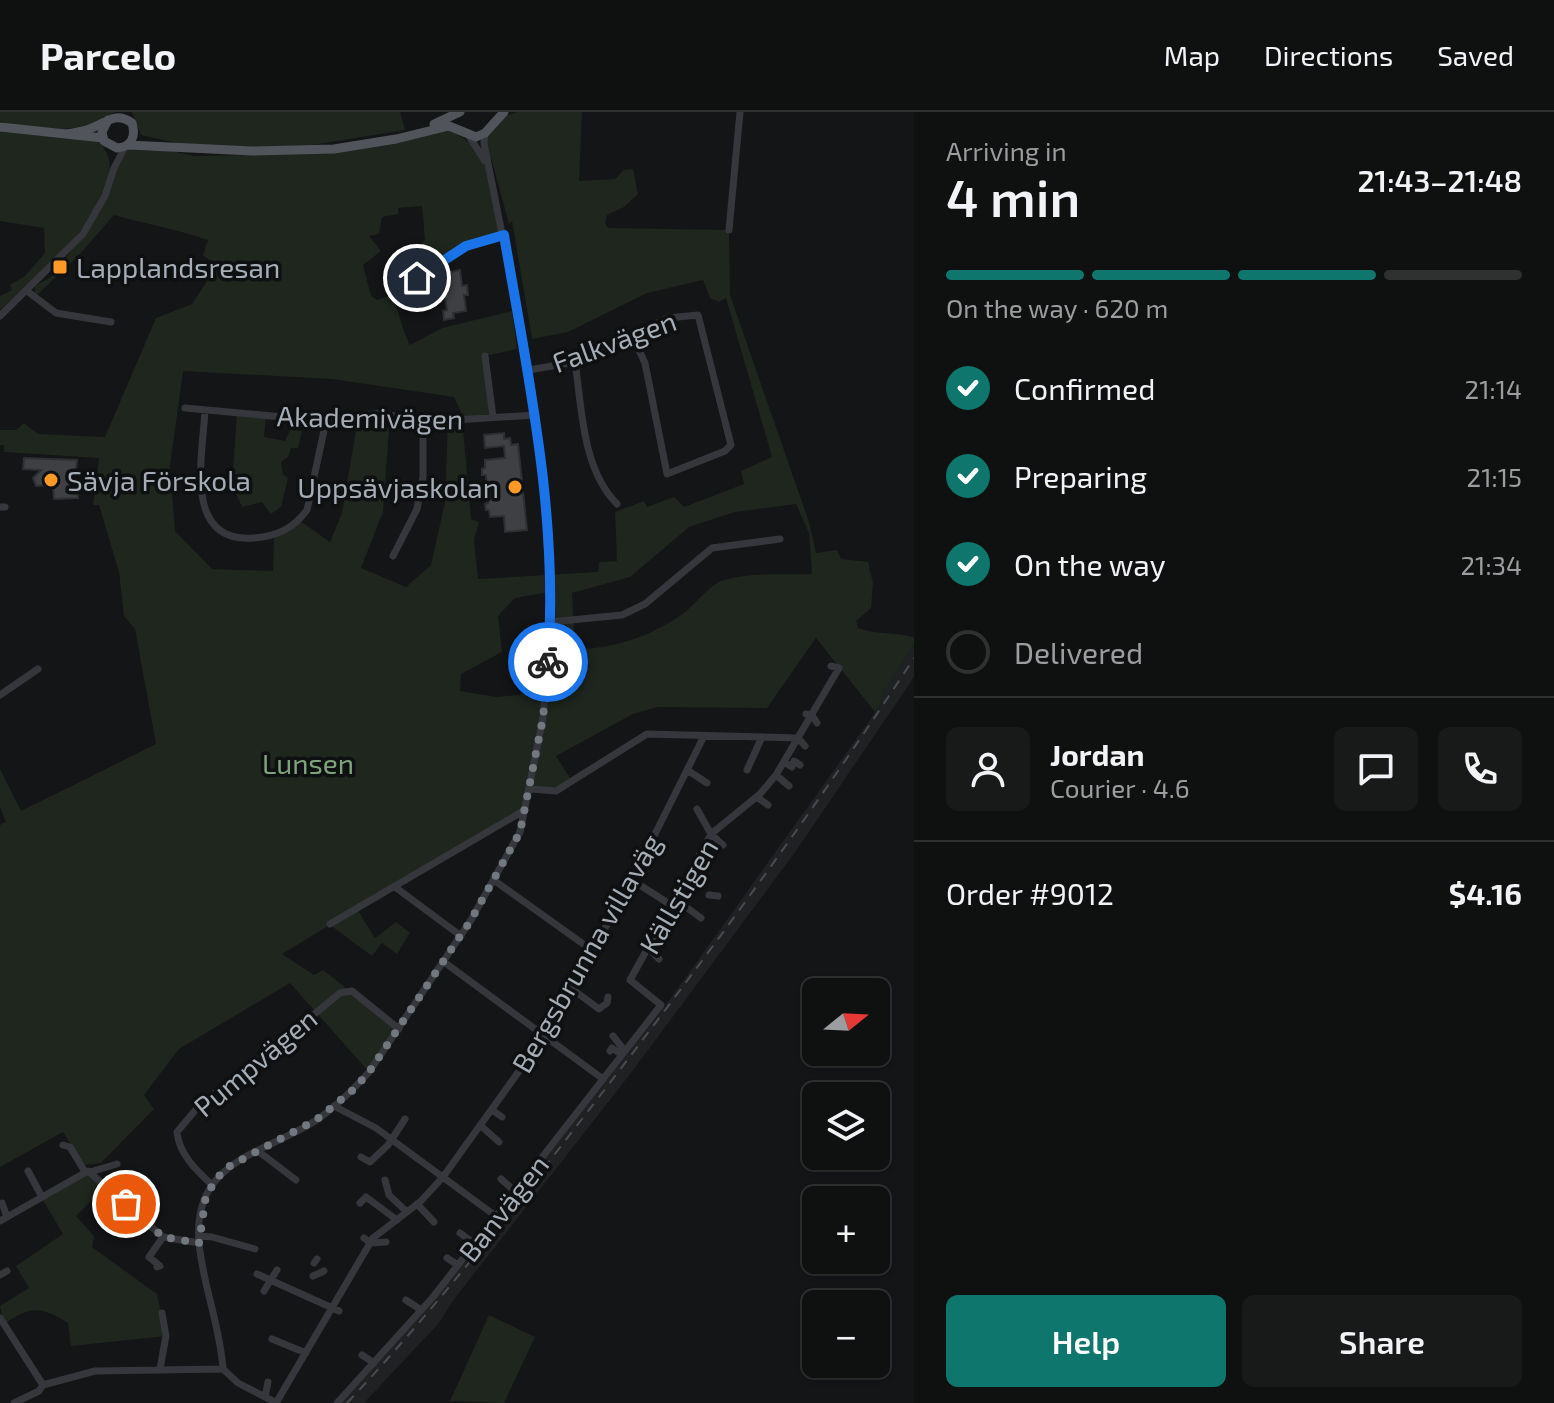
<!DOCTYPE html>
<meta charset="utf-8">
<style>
body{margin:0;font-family:"Exo 2",sans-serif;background:#181919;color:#f1f3f6;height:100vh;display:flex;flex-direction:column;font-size:30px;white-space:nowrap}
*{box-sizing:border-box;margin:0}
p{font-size:26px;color:#9b9d9f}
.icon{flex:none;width:44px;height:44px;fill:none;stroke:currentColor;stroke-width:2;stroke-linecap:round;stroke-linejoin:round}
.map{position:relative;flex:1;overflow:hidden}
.sheet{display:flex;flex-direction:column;background:#0f1010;width:640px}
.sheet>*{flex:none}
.needle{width:52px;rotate:72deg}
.fabs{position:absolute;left:802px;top:866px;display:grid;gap:16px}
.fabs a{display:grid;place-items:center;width:88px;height:88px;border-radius:12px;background:#0f1010;box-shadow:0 2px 6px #0004,0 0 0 2px #2f3030;font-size:40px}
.pin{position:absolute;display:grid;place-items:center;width:68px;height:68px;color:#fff;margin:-34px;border:4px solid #fff;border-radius:50%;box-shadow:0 2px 8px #0007}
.courier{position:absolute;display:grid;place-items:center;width:80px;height:80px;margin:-40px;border:6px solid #1a73e8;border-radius:50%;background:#fff;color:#222;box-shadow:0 2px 10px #0007}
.overview em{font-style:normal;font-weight:600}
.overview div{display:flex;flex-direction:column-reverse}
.overview{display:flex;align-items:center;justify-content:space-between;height:136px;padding:0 32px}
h1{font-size:52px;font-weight:600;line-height:60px}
.bar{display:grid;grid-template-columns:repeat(4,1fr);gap:12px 8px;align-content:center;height:96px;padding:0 32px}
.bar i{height:10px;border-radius:6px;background:#2f3030}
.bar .selected{background:#0f766e}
.bar p{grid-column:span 4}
.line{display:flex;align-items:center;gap:20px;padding:0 32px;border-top:2px solid #2f3030}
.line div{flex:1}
.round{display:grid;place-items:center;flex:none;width:84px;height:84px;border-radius:12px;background:#181919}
ol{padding:0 32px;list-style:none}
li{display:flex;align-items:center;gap:24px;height:88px}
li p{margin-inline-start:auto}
li .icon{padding:8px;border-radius:50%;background:#0f766e;color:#fff;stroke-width:4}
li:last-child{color:#9b9d9f}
li i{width:44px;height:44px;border:4px solid #2f3030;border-radius:50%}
.primary-button{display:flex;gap:16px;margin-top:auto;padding:16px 32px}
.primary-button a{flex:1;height:92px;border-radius:12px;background:#0f766e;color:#fff;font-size:32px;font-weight:600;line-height:92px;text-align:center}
.primary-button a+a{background:#181919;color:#f1f3f6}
header{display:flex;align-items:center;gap:48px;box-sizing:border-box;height:112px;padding:0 40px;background:#0f1010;border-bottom:2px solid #2f3030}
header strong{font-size:38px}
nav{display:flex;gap:44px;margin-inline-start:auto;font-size:28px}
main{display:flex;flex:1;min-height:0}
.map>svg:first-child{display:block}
</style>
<header>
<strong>Parcelo</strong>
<nav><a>Map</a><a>Directions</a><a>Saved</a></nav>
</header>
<main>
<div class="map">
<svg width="914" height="1291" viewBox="0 0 914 1291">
<rect width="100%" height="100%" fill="#141516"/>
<!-- built -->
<path fill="#202123" d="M914 532V565L796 739 631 961 455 1186 439 1211 364 1291H340L438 1184 666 893 882 591 880 584Z"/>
<!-- green -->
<path fill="#1e261e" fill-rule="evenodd" d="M0 0H115C81 22 38 21 0 9Z
M132 0H400L405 18 312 33 264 35 186 33 141 23Z
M517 0H582L579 69 615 67 624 58 633 57 638 82 624 95 607 103 605 111 608 116 729 118 730 183 809 410 816 441 837 438 841 447 868 450 873 471 871 496 856 509 858 516C877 523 894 520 914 525V532L881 584 882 591 875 600 816 526 767 596 657 595 633 602 556 644 572 669 556 679 531 677 525 698 357 797 375 826 396 810 410 821 397 842 382 831 372 844 330 813 282 842 314 863 323 858 399 917 369 960 290 871 179 937 144 983 154 997 101 1051 84 1053 63 1020 0 1055V713L6 710 0 695V657L21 699 156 632 135 517 124 504 119 460 99 393H93L99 346 4 340V333H0V318H16L24 311 38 322 105 325 156 206 192 192 217 154 203 143 208 128C176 117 146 112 114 103L79 143 35 185V174L51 165 64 153 63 150 100 100 119 45 126 38 171 39 194 44 287 42 444 17C492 32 491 77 499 120L495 123 425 155 415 138 425 128 422 94 398 96V102L382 105 379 122 369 124 381 139 363 153 371 184 377 188 391 183C400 200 401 216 410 233L442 216 512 199 517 237 485 244 493 305 464 307 454 285 332 267 183 259 170 354 175 419 212 457 273 459 274 424 299 408 330 430 342 401 358 306 390 303 383 400 361 456 406 475 431 453 445 390 448 308 462 306 471 407 479 410 474 428 478 467 598 460 599 450 617 449 615 400 644 389 647 395 674 385 684 395 744 372 741 359 772 345 726 186 719 190 710 186 703 168 647 181 568 220 532 227 512 109 509 112 486 27 502 5ZM796 392 809 421 812 462C783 463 751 460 724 468 708 473 695 494 681 503 649 525 613 537 575 537L572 481 630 465 689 415 735 400ZM555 479 552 556 540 568 529 569 520 583 496 585 460 579 461 562 502 540 498 504 515 486Z
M0 17 95 26C151 72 33 169 0 198V184L12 178 10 173 25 164 45 141 44 116 0 109Z
M237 301 266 304 264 325 285 329 290 318 302 319 298 336H291L288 345 281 350 283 362 288 366 281 395 271 402 262 390 242 395 232 372Z
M88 1059 107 1073 76 1104 94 1124 92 1135 157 1182 166 1224 71 1234 68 1211C40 1194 31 1194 4 1212L0 1194 29 1176 16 1154 63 1122 41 1085Z
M489 1203 535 1225 504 1291 450 1289Z"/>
<!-- building -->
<path fill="#3e4043" stroke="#2e2f32" stroke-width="2" d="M460 158 462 174 467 173 468 183H464L466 199 453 201 454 206 444 208 443 199 447 198 442 168 451 167 450 160Z
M504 321V327L510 326 511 333 518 332 527 418 505 420 504 404 490 405 489 398H486L485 392 488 391 486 363H482V357L485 356V348L505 346 504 334 485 336 484 323Z
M24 346 77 348 76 359H69L70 375H77L78 386 54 387 53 373 36 374 33 366 41 358 23 357Z"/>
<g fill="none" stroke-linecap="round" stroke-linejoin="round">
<!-- minor -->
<path stroke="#35373c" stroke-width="7" d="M469 24 485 49
M729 118 740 0
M404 177 466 134 504 123
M27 179 56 201 111 210
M0 204 83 122 105 84 114 56 125 35
M485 244 493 305
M575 250C582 296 582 357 617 392
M529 258 575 250 668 206 698 203 731 333 725 339 667 362 645 251 632 223
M185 296 326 309 380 301 423 310 536 303
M205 298C203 342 182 432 254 426 277 424 293 417 307 398L326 309
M0 395H5
M393 444 417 397 423 365V310
M551 510 622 503 645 492 712 436 780 427
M0 583 38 557
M806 602 812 603 817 611
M784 650 792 655 794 649 800 653
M687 658 707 671
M747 658 762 625
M776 663 789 674
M531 677 556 679 647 622 798 626 805 634
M757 685 768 693
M697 697 711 722 723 733
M632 768 671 793
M495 769 593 839
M395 775 461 824
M709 783 718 784
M675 787 701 806
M330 812 525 698
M648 836 659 847
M444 850 603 967
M572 877 599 897 607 891 608 885
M613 924 625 939
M610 939 612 936 622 943
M334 994 376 1016 497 1105
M492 998 502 1005
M480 1013 499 1030
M63 1033 70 1035 85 1060
M258 1039 296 1068
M361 1045 370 1050 388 1033 405 1007
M28 1059 42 1085
M90 1060 117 1052
M501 1067 516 1080
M385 1068 389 1083 407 1100
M211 1072C196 1058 179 1042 177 1020L203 989 237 966 340 881 352 879 399 917
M2 1091 7 1105
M360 1091 366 1085 397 1108
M417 1092 434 1110
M0 1109 88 1059 163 1125 199 1131
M105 1113 131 1087
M460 1121 475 1132
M199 1124 212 1125 255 1137
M364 1126 371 1131 386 1130
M447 1146 458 1153
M314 1151 317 1147
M157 1155 160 1154 149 1145 163 1125
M257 1162 339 1199
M0 1163 7 1159
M313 1164 324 1159
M264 1179 277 1158
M406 1188 421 1198
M0 1206 43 1273
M272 1227 306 1241
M362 1243 374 1251
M160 1257 166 1224 162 1201
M223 1257C220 1213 203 1174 199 1131 192 1049 261 1043 315 1009 336 995 353 978 369 960L471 808 520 720 543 606 551 510 544 365 529 258 484 31 485 21
M43 1273 95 1259 223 1257 238 1271 277 1291
M265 1285 268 1270
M14 1291 39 1279 43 1273
M276 1291 373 1126 420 1090 443 1065 545 923 632 768 704 624
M337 1291 433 1185 661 893 630 868 711 722 760 682 776 663 839 556 831 554"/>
<!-- major -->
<path stroke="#51545b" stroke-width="9" d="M434 12 460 0
M0 15 103 26
M67 22C76 20 86 19 94 15 109 9 116 0 132 11 136 24 132 35 117 36L104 29 102 20 108 8
M128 33 252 39 334 37 396 27 449 14 476 25 485 21 504 0"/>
<!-- rail -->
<path stroke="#484b51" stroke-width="2" stroke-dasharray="10 8" stroke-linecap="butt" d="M347 1291C432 1201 507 1104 582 1007 698 857 810 705 914 546"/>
</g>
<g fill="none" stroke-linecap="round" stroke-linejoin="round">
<!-- done -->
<path stroke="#72787f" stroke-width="8" stroke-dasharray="0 14.4" d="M126 1092 163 1125 199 1131 206 1083 224 1057 316 1008 353 978 369 960 471 808 520 720 543 606 548 550"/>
<!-- route -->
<path stroke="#1a73e8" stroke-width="10" d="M417 166 466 134 504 123C528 265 559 405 548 550"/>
</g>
<!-- markers -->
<g fill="#fc9927" stroke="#0f1011" stroke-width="3">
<rect x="52" y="147" width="16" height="16" rx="4"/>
<circle cx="51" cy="368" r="8"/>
<circle cx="515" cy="375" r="8"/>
</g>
<g text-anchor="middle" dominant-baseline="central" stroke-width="7" stroke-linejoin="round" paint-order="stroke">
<!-- poi labels -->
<g font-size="28" fill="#a5adb7" stroke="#0f1011" text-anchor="start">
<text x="76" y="155">Lapplandsresan</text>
<text x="67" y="368">Sävja Förskola</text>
<text x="499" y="375" text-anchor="end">Uppsävjaskolan</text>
</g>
<!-- street labels -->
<g font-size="28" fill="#a5adb7" stroke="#0f1011">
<text transform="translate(614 229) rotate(-20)">Falkvägen</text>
<text transform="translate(370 305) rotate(1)">Akademivägen</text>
<text transform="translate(678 784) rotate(-60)">Källstigen</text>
<text transform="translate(586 841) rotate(-60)">Bergsbrunna villaväg</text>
<text transform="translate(255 950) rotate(-40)">Pumpvägen</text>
<text transform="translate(503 1096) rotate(-52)">Banvägen</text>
</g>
<!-- park labels -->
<g font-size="28" fill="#7ea37b" stroke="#0f1011">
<text x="308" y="651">Lunsen</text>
</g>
</g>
</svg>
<div class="fabs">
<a><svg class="needle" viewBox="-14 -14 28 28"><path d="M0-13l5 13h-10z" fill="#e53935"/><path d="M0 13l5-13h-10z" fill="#9b9d9f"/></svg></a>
<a><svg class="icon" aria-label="layers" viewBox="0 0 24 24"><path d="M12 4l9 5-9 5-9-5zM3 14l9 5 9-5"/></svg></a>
<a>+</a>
<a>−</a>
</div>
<div class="pin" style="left:126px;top:1092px;background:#ea580c"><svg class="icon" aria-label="bag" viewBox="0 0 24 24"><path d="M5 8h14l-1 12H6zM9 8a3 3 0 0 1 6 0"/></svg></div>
<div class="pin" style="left:417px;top:166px;background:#1f2937"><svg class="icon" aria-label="home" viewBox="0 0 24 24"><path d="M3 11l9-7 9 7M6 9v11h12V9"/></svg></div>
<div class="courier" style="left:548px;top:550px"><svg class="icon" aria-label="bike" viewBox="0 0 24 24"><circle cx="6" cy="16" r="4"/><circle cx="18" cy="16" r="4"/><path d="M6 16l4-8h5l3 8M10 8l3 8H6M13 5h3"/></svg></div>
</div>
<section class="sheet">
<div class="overview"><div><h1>4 min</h1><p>Arriving in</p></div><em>21:43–21:48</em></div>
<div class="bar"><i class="selected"></i><i class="selected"></i><i class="selected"></i><i></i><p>On the way · 620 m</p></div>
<ol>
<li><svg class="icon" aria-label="check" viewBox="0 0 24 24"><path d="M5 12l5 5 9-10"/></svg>Confirmed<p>21:14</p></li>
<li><svg class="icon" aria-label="check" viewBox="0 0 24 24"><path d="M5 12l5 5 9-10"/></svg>Preparing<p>21:15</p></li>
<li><svg class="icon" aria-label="check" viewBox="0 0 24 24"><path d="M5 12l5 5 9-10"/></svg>On the way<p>21:34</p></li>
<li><i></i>Delivered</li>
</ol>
<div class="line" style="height:144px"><a class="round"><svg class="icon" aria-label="person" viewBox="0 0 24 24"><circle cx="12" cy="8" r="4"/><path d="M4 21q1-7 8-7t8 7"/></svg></a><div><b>Jordan</b><p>Courier · 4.6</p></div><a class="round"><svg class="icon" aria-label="chat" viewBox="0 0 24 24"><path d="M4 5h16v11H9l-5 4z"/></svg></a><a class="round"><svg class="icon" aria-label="phone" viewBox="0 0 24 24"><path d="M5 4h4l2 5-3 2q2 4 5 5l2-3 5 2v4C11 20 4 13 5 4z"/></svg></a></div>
<div class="line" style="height:104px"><div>Order #9012</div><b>$4.16</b></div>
<div class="primary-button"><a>Help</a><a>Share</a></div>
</section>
</main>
